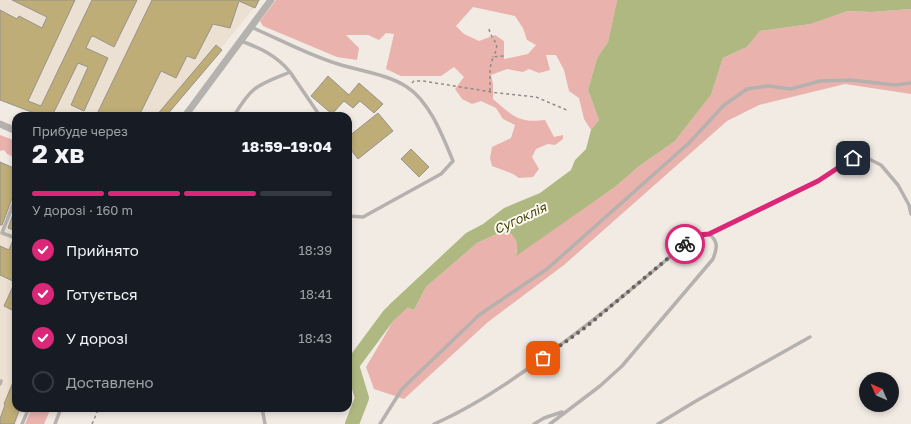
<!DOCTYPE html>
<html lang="uk">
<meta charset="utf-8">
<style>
body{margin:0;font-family:"Golos Text",sans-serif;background:#242831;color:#f1f3f6;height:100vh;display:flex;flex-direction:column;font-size:15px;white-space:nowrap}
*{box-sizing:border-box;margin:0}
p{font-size:13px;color:#9ea1a6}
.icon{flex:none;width:22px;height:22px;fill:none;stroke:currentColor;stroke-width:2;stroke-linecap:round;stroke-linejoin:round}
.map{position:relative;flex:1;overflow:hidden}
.side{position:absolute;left:12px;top:112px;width:340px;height:300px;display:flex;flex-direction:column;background:#171b24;border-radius:12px;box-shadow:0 2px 6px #0003}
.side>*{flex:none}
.needle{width:26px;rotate:315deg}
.fabs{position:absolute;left:859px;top:372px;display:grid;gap:8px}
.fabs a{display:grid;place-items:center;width:40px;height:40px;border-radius:50%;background:#171b24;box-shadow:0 2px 6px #0003;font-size:20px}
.pin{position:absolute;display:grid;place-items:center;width:34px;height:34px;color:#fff;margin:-17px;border-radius:8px;box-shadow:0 2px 6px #0006}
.courier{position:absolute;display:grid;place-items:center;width:40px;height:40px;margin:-20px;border:3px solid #db2777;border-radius:50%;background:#fff;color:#222;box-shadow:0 1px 5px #0007}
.summary em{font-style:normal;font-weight:700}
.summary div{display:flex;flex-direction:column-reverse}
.summary{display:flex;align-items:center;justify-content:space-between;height:68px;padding:0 20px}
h1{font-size:26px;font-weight:700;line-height:30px}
.bar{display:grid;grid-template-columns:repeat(4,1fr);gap:6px 4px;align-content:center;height:48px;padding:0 20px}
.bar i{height:5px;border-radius:3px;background:#363941}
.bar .on{background:#db2777}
.bar p{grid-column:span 4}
ol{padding:0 20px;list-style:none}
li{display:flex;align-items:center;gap:12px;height:44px}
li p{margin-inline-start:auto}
li .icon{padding:4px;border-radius:50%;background:#db2777;color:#fff;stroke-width:4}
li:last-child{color:#9ea1a6}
li i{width:22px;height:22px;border:2px solid #363941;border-radius:50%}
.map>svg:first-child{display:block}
</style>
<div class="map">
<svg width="911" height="424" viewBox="0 0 911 424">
<rect width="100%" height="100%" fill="#f2ebe4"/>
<!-- built -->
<path fill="#ece0d2" d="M0 0H260L166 116H43L0 100Z
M0 162 16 169V408H23L16 424H0Z"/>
<!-- green -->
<path fill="#eab2ac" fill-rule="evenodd" d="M276 0H617L608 42 597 58 588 90 599 120 591 130 584 119 579 98 569 91 564 70 556 55H546L550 70 539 73 529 69 523 72 507 69 491 75 493 84V99C513 116 518 123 545 120L554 137 563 135V139L555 145 548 144 536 149 532 157 539 169 533 177 519 178 513 174 492 166 490 158 492 147 511 138 515 125 503 119 496 108 481 101 472 104 462 99 455 89 464 77 454 67 441 76H401L386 69 394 34 386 33 379 40 368 35H346L359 48 357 60 337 57 263 26 260 21ZM473 7 515 16 523 28 527 40 536 45 528 54 504 59V41L495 35 479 41 464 34 456 26Z
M911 9V94L845 84 759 105 727 121 564 265 488 322 404 399 374 389 366 367 395 318 404 306 414 310 426 287 477 243 499 233H510C518 240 518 245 516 255L615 187 638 167 675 141 711 95 723 58 747 47 760 31 811 24 848 11 871 12Z
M0 135 16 141V158L7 154 4 150 0 151Z
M32 408H51L44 424H25Z"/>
<!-- water -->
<path fill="#afb881" d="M617 0H911V9L871 12 848 11 811 24 760 31 747 47 723 58 711 95 675 141 638 167 615 187 516 256C518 246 518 240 510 233H499L477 243 426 287 414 310 404 306 395 318 389 315V305L466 233 483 224 504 208 540 193 571 170 575 160 586 149 591 130 599 120 588 90 597 58 608 42Z"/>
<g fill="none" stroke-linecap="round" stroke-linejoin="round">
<!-- river -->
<path stroke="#afb881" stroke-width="14" d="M352 424 362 398 352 365 389 315 403 302"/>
</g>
<!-- building -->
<path fill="#bead76" stroke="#96948b" d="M12 0H75L28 101 41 106 92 0H137L114 47 93 36 91 37 86 48 108 58 84 111 71 105 88 67 78 63 52 116H42L0 100V10L17 19 19 16 42 28 47 17Z
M152 0H259L255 8 239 1 230 28 213 24 195 59 187 56 176 78 161 71 139 116H101L97 114Z
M216 45 222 50 166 116H156Z
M328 76 349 95 359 83 383 104 374 113 360 101 353 108 344 101 332 114 311 96Z
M378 113 393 131 358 159 348 146V137Z
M411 149 429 167 419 177 401 159Z
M0 162 16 169V194L13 196 2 225H0Z
M16 206V231L8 228Z
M13 240 16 241V300L12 310 4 306 15 282 0 275V246L9 250Z
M16 375V408H20L14 424H0V419L5 405 4 404Z"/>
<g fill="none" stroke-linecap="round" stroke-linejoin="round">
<!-- path -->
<path stroke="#908b86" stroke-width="1.5" stroke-dasharray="3 3" stroke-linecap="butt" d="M489 29C492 43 502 41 493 57
M412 83 414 81H423L498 93 536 97 569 111
M490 91V68L493 57 504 56
M92 424 99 408"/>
<!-- lane -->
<path stroke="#b5b1ae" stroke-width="3.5" d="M251 27C279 39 308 55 338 64 360 71 387 74 407 87 430 102 443 137 453 161L441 174 363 217 348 216
M241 41C260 48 276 55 290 72
M234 116C252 85 258 85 290 72L320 116
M16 197 2 233 16 238
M709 234 818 181 853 158H867L881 165 898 185 909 205 911 214
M0 384 1 381
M262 408 265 424
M22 424 29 408
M55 424 61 408
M380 424 402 389 479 315 547 269 689 143 724 105 747 89 768 86 791 89 820 81 851 80 895 85 911 83
M434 424C475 406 512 381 548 354 596 319 641 282 686 243L699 235 709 234C719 242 717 248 713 259L622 366 600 386 550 424
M534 424 544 418 562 412
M658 424 696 401 810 337"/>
<!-- street -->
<path stroke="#b5b1ae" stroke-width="7" d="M185 116 271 0
M0 124 16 131"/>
</g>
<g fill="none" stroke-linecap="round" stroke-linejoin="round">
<!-- done -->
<path stroke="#66625d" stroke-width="4" stroke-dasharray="0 7.2" d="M543 358 586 327 685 244"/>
<!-- route -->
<path stroke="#db2777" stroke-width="5" d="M685 244 699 235 709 234 818 181 853 158"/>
</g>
<g text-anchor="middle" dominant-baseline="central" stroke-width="4" stroke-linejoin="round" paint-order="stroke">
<!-- water labels -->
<g font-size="13" font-style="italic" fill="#434a06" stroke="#fef9f3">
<text transform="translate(520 218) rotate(-25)">Сугоклія</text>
</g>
</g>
</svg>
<div class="fabs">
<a><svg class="needle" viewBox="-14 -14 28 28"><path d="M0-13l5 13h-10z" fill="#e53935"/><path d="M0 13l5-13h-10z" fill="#9ea1a6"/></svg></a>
</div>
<div class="pin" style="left:543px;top:358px;background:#ea580c"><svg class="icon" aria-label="bag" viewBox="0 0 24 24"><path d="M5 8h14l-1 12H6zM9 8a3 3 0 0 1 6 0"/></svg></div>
<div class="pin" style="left:853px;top:158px;background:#1f2937"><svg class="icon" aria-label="home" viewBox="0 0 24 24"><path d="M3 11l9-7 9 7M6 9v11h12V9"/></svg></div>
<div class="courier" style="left:685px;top:244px"><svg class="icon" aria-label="bike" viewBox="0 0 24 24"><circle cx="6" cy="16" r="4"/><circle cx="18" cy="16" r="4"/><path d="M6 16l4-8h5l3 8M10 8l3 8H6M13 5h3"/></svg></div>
<section class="side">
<div class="summary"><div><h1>2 хв</h1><p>Прибуде через</p></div><em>18:59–19:04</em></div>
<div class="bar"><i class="on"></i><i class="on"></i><i class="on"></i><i></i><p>У дорозі · 160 m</p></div>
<ol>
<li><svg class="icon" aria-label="check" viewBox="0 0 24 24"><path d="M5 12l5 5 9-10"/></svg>Прийнято<p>18:39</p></li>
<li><svg class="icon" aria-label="check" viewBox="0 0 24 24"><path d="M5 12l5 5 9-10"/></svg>Готується<p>18:41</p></li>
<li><svg class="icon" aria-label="check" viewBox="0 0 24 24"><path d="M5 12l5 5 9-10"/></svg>У дорозі<p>18:43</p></li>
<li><i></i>Доставлено</li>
</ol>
</section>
</div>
